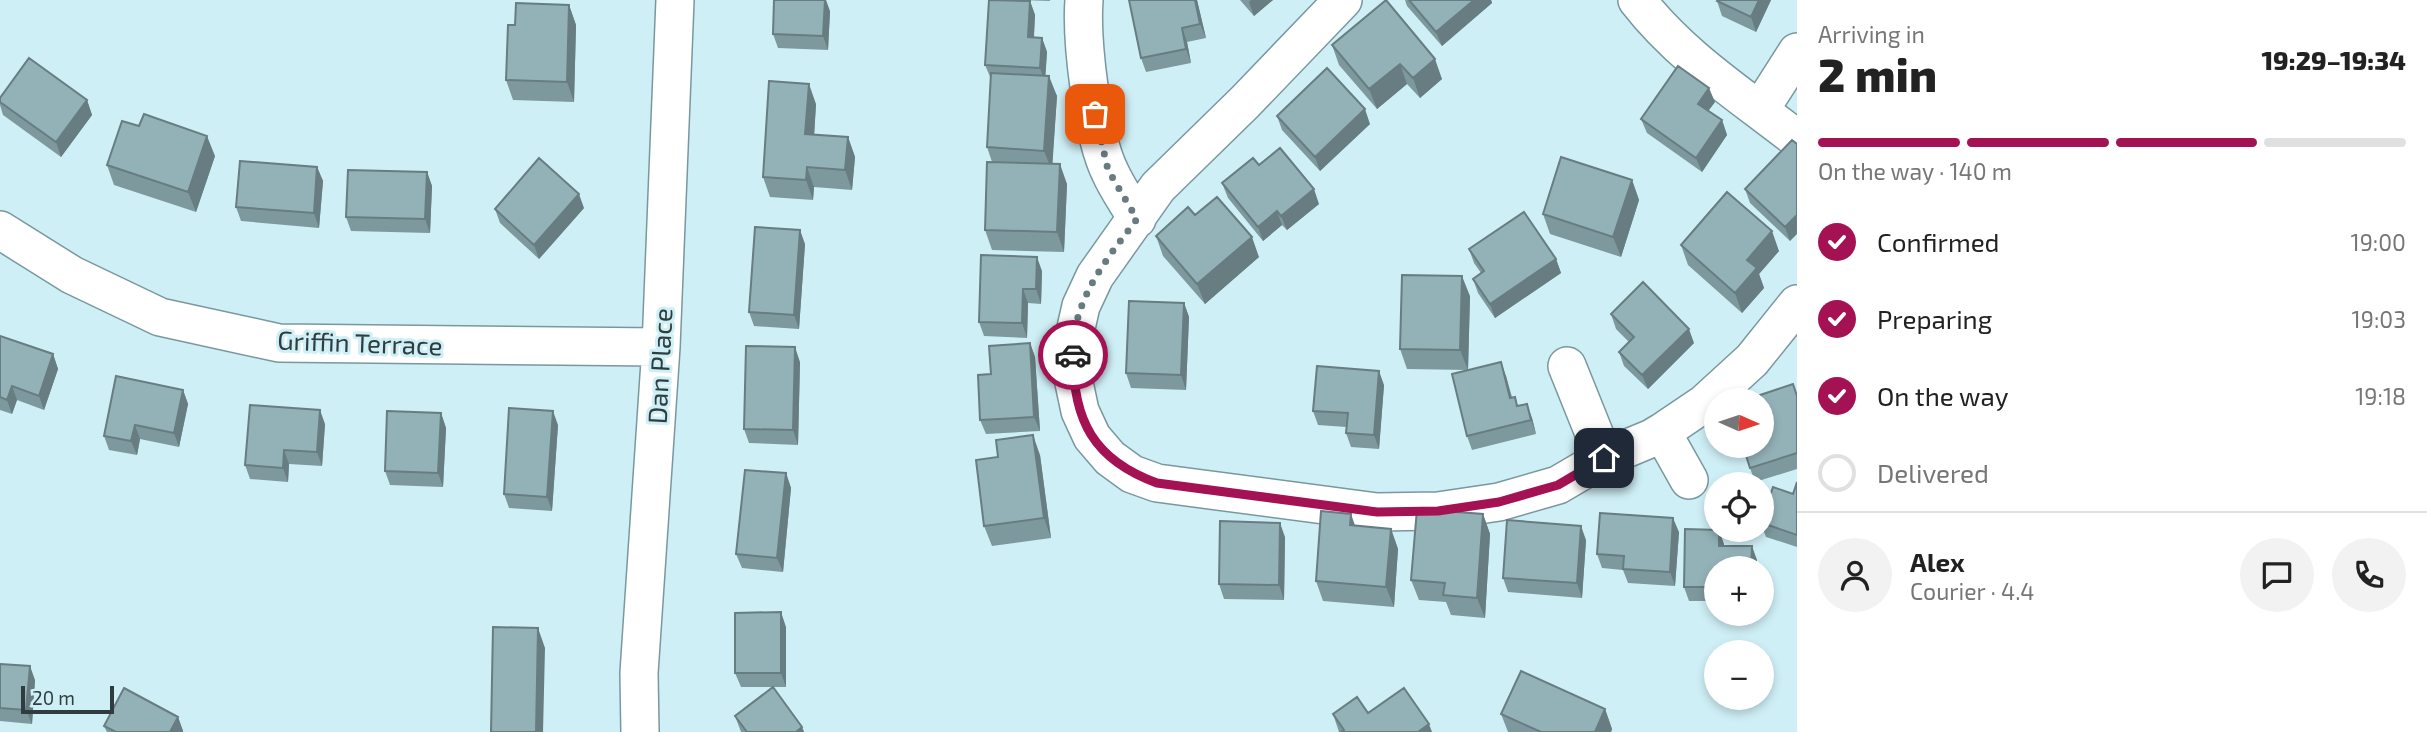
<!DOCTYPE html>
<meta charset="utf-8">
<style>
body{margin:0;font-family:"Exo 2",sans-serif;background:#f2f2f2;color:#222;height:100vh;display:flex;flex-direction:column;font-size:26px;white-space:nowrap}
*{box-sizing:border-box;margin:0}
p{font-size:23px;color:#767676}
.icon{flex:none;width:38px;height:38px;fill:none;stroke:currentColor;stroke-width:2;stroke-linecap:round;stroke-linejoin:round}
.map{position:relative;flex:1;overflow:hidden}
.sheet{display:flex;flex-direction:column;background:#fff;width:630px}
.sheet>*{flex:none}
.needle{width:46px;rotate:93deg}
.controls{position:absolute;left:1704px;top:388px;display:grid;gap:14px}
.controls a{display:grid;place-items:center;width:70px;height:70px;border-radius:50%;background:#fff;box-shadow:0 4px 10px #0003;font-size:35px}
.scale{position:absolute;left:21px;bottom:18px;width:93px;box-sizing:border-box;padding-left:7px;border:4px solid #303d40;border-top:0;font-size:19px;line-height:24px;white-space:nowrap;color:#303d40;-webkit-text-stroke:5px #cfeff6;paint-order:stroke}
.pin{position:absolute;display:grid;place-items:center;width:60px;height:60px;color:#fff;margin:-30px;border-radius:14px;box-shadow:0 4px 10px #0006}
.courier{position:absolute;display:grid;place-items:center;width:70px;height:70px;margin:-35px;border:5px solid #a41253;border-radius:50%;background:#fff;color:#222;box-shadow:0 2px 9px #0007}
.overview em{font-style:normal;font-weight:800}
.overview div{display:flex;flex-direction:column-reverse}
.overview{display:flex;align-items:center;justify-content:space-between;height:119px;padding:0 21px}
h1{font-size:46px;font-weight:800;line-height:52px}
.bar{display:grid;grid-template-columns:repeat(4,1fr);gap:10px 7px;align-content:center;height:84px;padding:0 21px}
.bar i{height:9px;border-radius:5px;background:#e0e0e0}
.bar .current{background:#a41253}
.bar p{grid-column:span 4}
.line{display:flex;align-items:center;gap:18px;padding:0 21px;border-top:2px solid #e0e0e0}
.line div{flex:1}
.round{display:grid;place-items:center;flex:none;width:74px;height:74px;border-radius:37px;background:#f2f2f2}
ol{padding:0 21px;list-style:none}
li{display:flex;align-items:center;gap:21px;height:77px}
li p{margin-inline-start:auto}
li .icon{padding:7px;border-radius:50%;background:#a41253;color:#fff;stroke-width:4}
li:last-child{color:#767676}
li i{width:38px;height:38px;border:4px solid #e0e0e0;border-radius:50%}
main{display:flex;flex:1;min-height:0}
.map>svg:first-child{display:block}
</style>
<main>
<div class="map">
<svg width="1797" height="732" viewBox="0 0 1797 732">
<rect width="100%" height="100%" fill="#cfeff6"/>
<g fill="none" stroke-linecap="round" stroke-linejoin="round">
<!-- minor casing -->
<g stroke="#79989e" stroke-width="40">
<path id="minor" d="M1084 0C1081 40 1092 136 1110 172 1117 188 1128 203 1137 219
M1343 0 1245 102 1158 187 1095 276 1081 306 1073 341V378L1080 411 1092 437 1110 458 1132 474 1157 483 1377 512 1438 511 1499 502 1558 485 1604 458 1652 438 1662 432 1705 403 1752 360 1797 304
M1637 0C1681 57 1741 95 1797 139
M1760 110 1797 52
M0 230 72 275 160 317 279 343 661 347
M1567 366 1604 458
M1662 432 1689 480
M640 732 639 673 661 347 675 0"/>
</g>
<!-- minor -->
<use href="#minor" stroke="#fff" stroke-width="37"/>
</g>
<!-- wall -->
<path fill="#7e999e" d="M1019 0H1050V1Z
M1129 0H1197L1206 38 1187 42 1191 63 1146 72 1141 58Z
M1240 0H1273L1254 16Z
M1386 0 1442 79 1420 98 1407 84 1377 109 1339 65 1332 45Z
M1405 0H1491L1492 3 1442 46 1407 6Z
M1718 0H1771L1756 32 1722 16 1717 1Z
M1030 1 1035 15 1034 37 1042 38 1047 52 1045 76 1057 96 1052 164 1067 184 1064 252 992 250 985 230 992 162 987 147 991 79 985 65Z
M569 5 576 25 574 102 513 100 506 80Z
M830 11 828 50 778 48 773 34Z
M0 98 87 100 92 115 61 157 3 115 0 105Z
M1715 102 1708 111 1722 120 1727 135 1702 172 1647 133 1641 119Z
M816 104 814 135 848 137 855 157 852 190 814 187 813 200 770 197 763 177Z
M1277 116 1370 124 1320 171 1282 130Z
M1797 144 1790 241 1750 203 1745 189Z
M215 156 196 212 114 185 107 165Z
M1259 165 1319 204 1287 230 1282 225 1263 241 1228 198 1222 183Z
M317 167 323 181 319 228 241 221 236 207Z
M427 172 432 186 430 233 351 231 346 217Z
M1632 180 1639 200 1621 257 1550 234 1543 214Z
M584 208 539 259 500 223 495 209Z
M1156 236 1259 257 1205 304 1163 256Z
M805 244 799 329 754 326 749 312Z
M1681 245 1779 251 1759 274 1764 288 1742 313 1688 265Z
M1469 249 1556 259 1561 273 1495 318 1478 293 1473 279 1481 273 1474 263Z
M1042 271 1041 304 1028 303 1027 338 984 336 979 322Z
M1470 296 1468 370 1407 369 1400 349Z
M1184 303 1189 317 1186 390 1131 388 1126 373Z
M1611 314 1694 343 1648 389 1624 366 1619 352 1629 342 1616 329Z
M0 336 53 354 58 369 44 410 17 400 12 414 0 410Z
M1030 343 1035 357 1040 431 986 434 980 420 991 374Z
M800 362 798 445 749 443 744 429Z
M1506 376 1512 397H1515L1518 406 1532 418 1536 434 1472 450 1467 436Z
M1384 385 1379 449 1351 447 1346 433V427L1318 425 1313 411Z
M183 390 188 404 179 447 140 439 137 455 109 450 104 436Z
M1797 395V469L1755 482 1750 468Z
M441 413 446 428 443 487 390 485 385 471Z
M325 424 322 466 289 464 288 482 250 479 245 465Z
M558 425 552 511 509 508 504 494Z
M1040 455 1051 538 992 546 984 526 998 457Z
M786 473 791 488 783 572 742 568 736 554Z
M1797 482V547L1766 537 1762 526V519L1793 494Z
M1483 514 1490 534 1485 618 1451 615 1446 602 1419 600 1411 580Z
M1391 529 1398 549 1394 607 1323 601 1316 581Z
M1719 530 1724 546 1757 560 1717 569V612H1711L1707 601H1689L1684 587Z
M1679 532 1675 586 1628 583 1623 570 1602 568 1597 554Z
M1285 537 1284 600 1224 599 1219 584Z
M1586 540 1582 598 1508 592 1503 578Z
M786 627V687H741L735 673Z
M0 664 35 680 32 724 0 721Z
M1605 709 1612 729 1611 732H1508L1501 714Z
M1333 714 1432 732H1339Z
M735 716 802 727 804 732H741Z
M178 717 183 731V732H107L104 726Z"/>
<!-- shaded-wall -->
<path fill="#677d81" d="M825 0H826L830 11 828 50 823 36Z
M1195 0H1197L1206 38 1200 24Z
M1251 0H1273L1254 16 1249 2Z
M1474 0H1491L1492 3 1442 46 1436 32Z
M1759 0H1771L1756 32 1751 17Z
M1030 1 1035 15 1033 51 1028 37Z
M569 5 576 25 574 102 567 82Z
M1182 28 1187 42 1191 63 1186 49Z
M1042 38 1047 52 1045 83 1040 68Z
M1435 59 1442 79 1420 98 1413 78Z
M1400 64 1407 84 1377 109 1369 89Z
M1049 76 1057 96 1052 171 1044 151Z
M809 84 816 104 813 154 805 134Z
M1709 88 1715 102 1703 118 1698 104Z
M87 100 92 115 61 157 56 142Z
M1365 109 1370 124 1320 171 1315 157Z
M1722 120 1727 135 1702 172 1696 158Z
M207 136 215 156 196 212 188 192Z
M848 137 855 157 852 190 845 170Z
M1060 164 1067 184 1064 252 1057 232Z
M317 167 323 181 319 228 314 213Z
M807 167 814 187 813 200 806 180Z
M427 172 432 186 430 233 425 219Z
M1632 180 1639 200 1621 257 1613 237Z
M1314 189 1319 204 1287 230 1281 216Z
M579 194 584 208 539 259 534 245Z
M1277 211 1282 225 1263 241 1258 227Z
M1797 215V234L1790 241 1785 227Z
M800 230 805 244 799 329 794 315Z
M1772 231 1779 251 1759 274 1764 288 1742 313 1735 293 1747 260Z
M1252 237 1259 257 1205 304 1197 284Z
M1037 257 1042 271 1041 304 1036 289Z
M1556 259 1561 273 1495 318 1490 304Z
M1462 276 1470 296 1468 370 1460 350Z
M1023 289 1028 303 1027 338 1022 323Z
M1184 303 1189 317 1186 390 1181 375Z
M1689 329 1694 343 1648 389 1642 375Z
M1030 343 1035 357 1040 431 1034 417Z
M795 347 800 362 798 445 793 430Z
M53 354 58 369 44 410 39 396Z
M1501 362 1506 376 1515 412 1510 398Z
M1379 371 1384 385 1379 449 1374 435Z
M12 386 17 400 12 414 7 400Z
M183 390 188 404 179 447 174 433Z
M1527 404 1532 418 1536 434 1531 420Z
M320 410 325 424 322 466 317 452Z
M553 411 558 425 552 511 547 497Z
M441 413 446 428 443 487 438 473Z
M135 425 140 439 137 455 131 441Z
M1033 435 1040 455 1051 538 1044 518Z
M284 450 289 464 288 482 283 468Z
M786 473 791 488 783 572 777 558Z
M1351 514 1358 534 1350 525Z
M1483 514 1490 534 1485 618 1477 598Z
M1673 518 1679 532 1675 586 1670 572Z
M1280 523 1285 537 1284 600 1279 585Z
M1581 526 1586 540 1582 598 1577 583Z
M1391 529 1398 549 1394 607 1386 587Z
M1719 530 1724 544V560L1719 546Z
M1752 546 1757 560V569H1751Z
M781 612 786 627V687L781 673Z
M538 628 545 648 543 732H536Z
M30 666 35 680 32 724 26 710Z
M1605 709 1612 729 1611 732H1595Z
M178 717 183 731V732H170Z
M1429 724 1432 732H1418Z
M802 727 804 732H796Z"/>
<!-- building -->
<path fill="#93b2b8" stroke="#677d81" stroke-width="2" d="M774 0H825L823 36 773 34Z
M989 0 1030 1 1028 37 1042 38 1040 68 985 65Z
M1129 0H1195L1200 24 1182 28 1186 49 1141 58Z
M1386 0 1435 59 1413 78 1400 64 1369 89 1332 45Z
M1409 0H1474L1436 32Z
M1718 0H1759L1751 17 1717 1Z
M516 3 569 5 567 82 506 80 508 25H515Z
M29 58 87 100 56 142 0 102V98Z
M1678 66 1709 88 1698 104 1722 120 1696 158 1641 119Z
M1327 68 1365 109 1315 157 1277 116Z
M991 73 1049 76 1044 151 987 147Z
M769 81 809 84 805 134 848 137 845 170 807 167 806 180 763 177Z
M144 114 207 136 188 192 107 165 122 121 139 126Z
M1792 140 1797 144V215L1785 227 1745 189Z
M1280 148 1314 189 1281 216 1277 211 1258 227 1222 183 1253 158 1259 165Z
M1561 157 1632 180 1613 237 1543 214Z
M539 158 579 194 534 245 495 209Z
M240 161 317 167 314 213 236 207Z
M987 162 1060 164 1057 232 985 230Z
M348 170 427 172 425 219 346 217Z
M1727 192 1772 231 1747 260 1757 268 1735 293 1681 245Z
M1217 197 1252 237 1197 284 1156 236 1188 207 1195 215Z
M1524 212 1556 259 1490 304 1473 279 1484 271 1469 249Z
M755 227 800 230 794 315 749 312Z
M981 255 1037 257 1036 289H1023L1022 323 979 322Z
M1402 275 1462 276 1460 350 1400 349Z
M1643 282 1689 329 1642 375 1619 352 1634 337 1611 314Z
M1129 301 1184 303 1181 375 1126 373Z
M0 336 53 354 39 396 12 386 7 400 0 397Z
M1030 343 1034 417 980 420 978 375 991 374 989 346Z
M746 346 795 347 793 430 744 429Z
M1501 362 1510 398 1515 397 1517 406 1527 404 1531 420 1467 436 1452 374Z
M1317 366 1379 371 1374 435 1346 433 1348 413 1313 411Z
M116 376 183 390 174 433 135 425 131 441 104 436Z
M1793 384 1797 396V453L1750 468 1743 446H1762V401H1748V399Z
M250 405 320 410 317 452 284 450 283 468 245 465Z
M509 408 553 411 547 497 504 494Z
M387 411 441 413 438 473 385 471Z
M1033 435 1044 518 984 526 976 460 998 457 996 440Z
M745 470 786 473 777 558 736 554Z
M1797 482V535L1762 523V519L1773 487 1793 494Z
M1417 509 1483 514 1477 598 1443 595 1445 583 1411 580Z
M1321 511 1351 514 1350 525 1391 529 1386 587 1316 581Z
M1600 513 1673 518 1670 572 1623 569 1624 556 1597 554Z
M1507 520 1581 526 1577 583 1503 578Z
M1220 521 1280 523 1279 585 1219 584Z
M1685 529 1719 530V546H1752L1751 569H1717V598L1706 597V587H1684Z
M781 612V673H735V613Z
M493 627 538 628 536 732H491Z
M0 664 30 666 26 710 0 708Z
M1521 671 1605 709 1595 732H1541L1501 714Z
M773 687 802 727 796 732H747L735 716Z
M124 688 178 717 170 732H116L104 726Z
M1404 688 1429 724 1418 732H1341L1344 730 1333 714 1357 697 1368 713Z"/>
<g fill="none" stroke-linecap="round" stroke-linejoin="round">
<!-- done -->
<path stroke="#687b80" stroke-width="7" stroke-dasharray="0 12.6" d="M1073 355C1072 300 1106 260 1137 219L1108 170 1095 114"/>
<!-- route -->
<path stroke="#a41253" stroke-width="9" d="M1073 355C1073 421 1094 460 1157 483L1377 512 1438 511 1499 502 1558 485 1604 458"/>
</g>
<g text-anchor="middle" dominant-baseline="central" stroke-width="6" stroke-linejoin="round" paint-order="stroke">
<!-- street labels -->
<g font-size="26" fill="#303d40" stroke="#cfeff6">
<text transform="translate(360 342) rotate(2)">Griffin Terrace</text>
<text transform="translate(659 366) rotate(-87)">Dan Place</text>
</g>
</g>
</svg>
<div class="controls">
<a><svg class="needle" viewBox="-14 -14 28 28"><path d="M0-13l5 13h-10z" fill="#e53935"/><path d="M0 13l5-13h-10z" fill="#767676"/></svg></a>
<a><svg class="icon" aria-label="locate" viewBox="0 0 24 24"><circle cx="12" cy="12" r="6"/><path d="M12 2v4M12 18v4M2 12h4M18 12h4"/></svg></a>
<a>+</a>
<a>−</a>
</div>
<div class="scale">20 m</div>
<div class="pin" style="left:1095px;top:114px;background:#ea580c"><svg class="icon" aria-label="bag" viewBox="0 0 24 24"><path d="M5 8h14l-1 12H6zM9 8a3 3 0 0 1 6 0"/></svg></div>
<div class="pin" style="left:1604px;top:458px;background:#1f2937"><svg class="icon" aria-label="home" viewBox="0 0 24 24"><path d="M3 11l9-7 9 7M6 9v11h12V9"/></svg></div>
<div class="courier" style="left:1073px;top:355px"><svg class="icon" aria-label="car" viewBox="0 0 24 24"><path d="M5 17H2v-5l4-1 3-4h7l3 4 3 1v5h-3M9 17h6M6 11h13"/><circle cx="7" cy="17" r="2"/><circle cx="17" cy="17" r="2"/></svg></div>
</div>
<section class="sheet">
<div class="overview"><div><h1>2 min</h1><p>Arriving in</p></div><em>19:29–19:34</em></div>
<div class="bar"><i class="current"></i><i class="current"></i><i class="current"></i><i></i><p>On the way · 140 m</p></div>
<ol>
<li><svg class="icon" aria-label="check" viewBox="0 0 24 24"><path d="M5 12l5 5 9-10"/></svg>Confirmed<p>19:00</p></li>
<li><svg class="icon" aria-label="check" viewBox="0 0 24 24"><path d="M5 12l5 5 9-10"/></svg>Preparing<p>19:03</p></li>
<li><svg class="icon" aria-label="check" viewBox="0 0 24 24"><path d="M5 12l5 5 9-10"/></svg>On the way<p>19:18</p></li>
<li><i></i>Delivered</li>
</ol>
<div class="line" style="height:126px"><a class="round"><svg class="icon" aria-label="person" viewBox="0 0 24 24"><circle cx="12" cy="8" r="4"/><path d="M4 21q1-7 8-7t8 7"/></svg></a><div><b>Alex</b><p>Courier · 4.4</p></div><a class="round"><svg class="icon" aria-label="chat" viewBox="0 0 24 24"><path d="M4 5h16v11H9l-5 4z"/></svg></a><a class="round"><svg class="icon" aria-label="phone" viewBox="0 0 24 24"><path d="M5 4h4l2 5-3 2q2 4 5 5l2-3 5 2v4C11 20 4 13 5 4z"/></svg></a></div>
</section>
</main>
